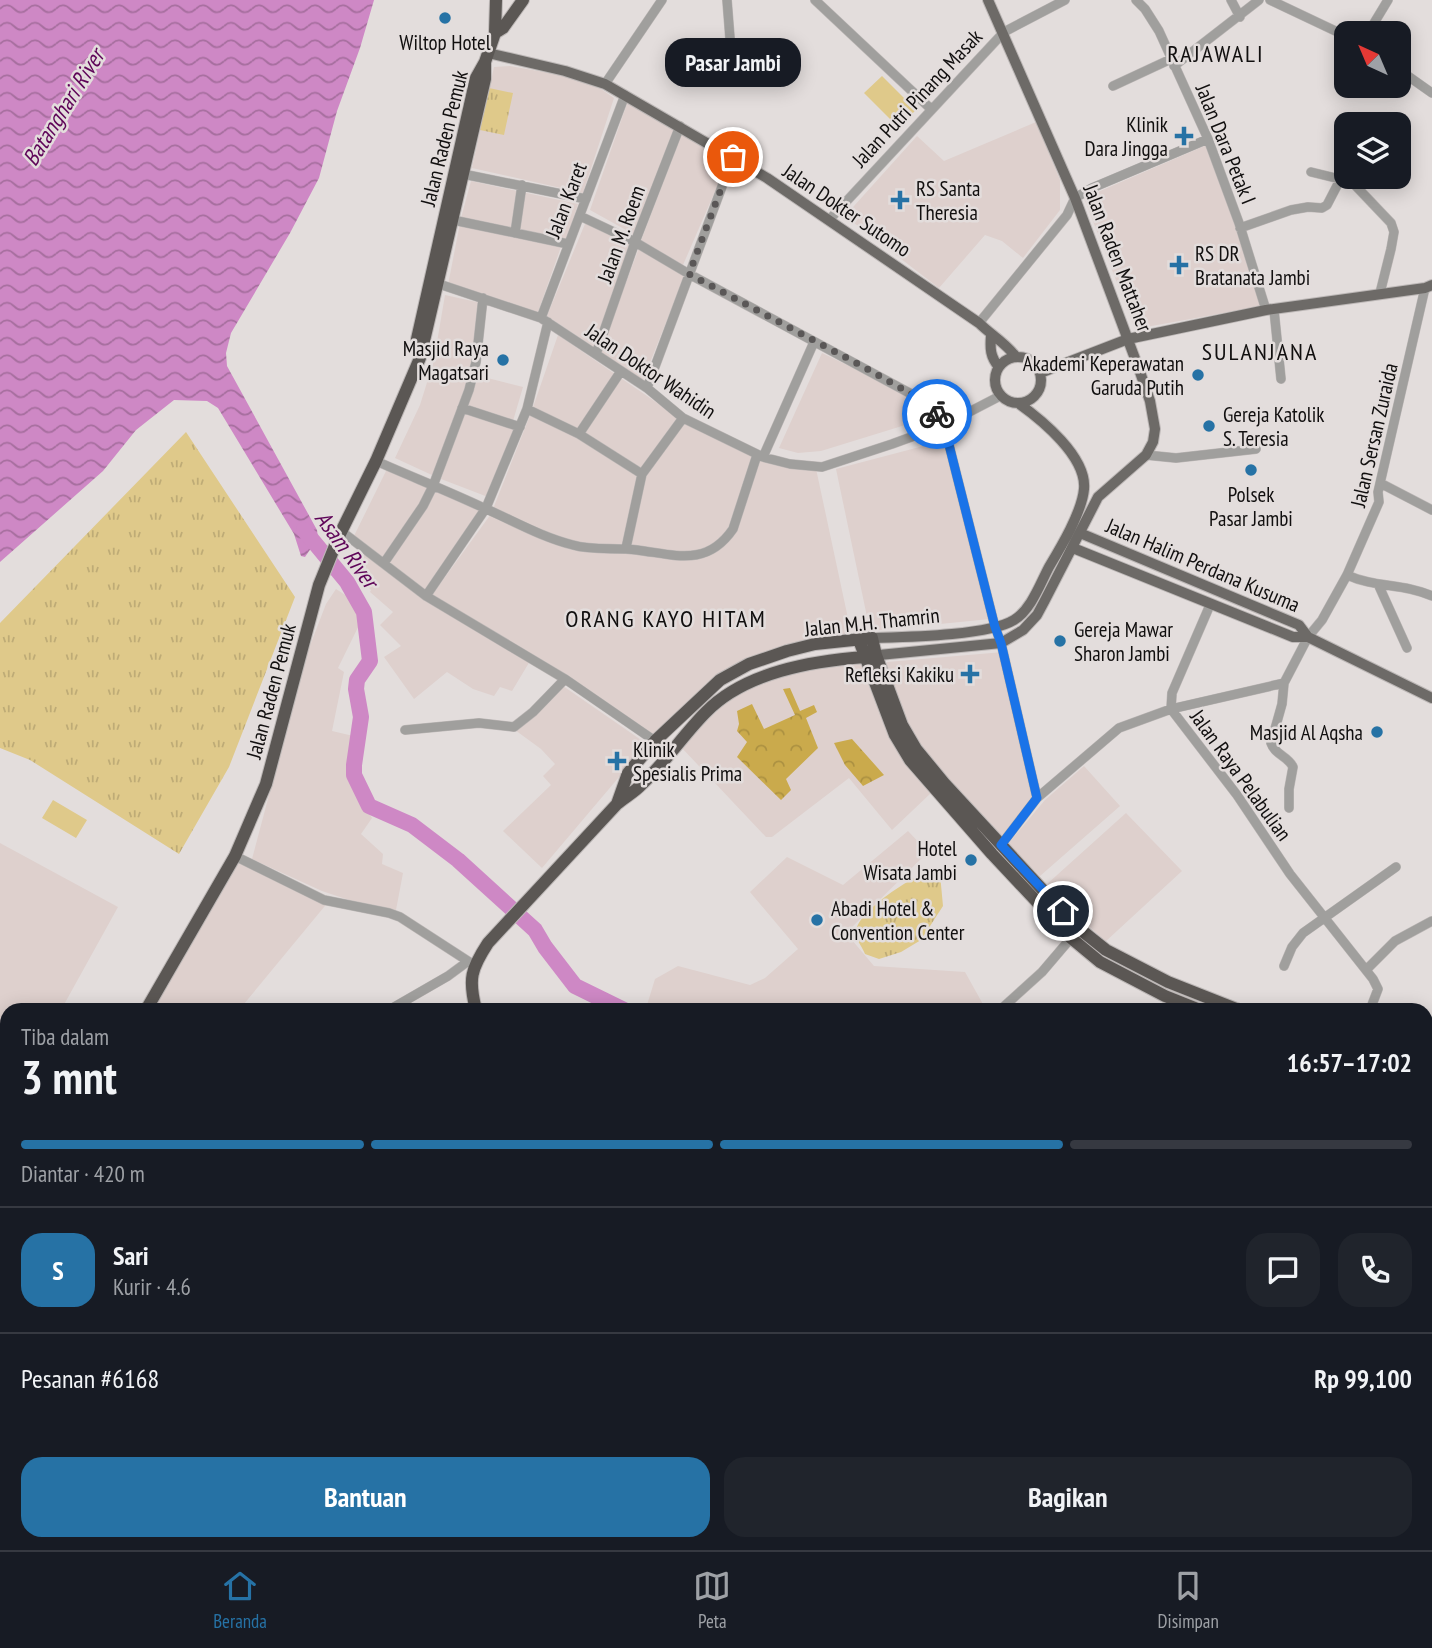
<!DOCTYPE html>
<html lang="id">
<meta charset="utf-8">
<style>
body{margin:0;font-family:"PT Sans Narrow",sans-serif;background:#20242c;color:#f1f3f6;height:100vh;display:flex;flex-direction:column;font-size:26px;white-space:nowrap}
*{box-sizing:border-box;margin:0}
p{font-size:23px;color:#9ea1a6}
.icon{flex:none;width:38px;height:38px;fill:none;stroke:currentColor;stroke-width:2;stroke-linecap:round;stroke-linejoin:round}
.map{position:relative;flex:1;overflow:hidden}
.details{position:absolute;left:0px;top:1003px;width:1433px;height:548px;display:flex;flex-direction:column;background:#171b24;border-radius:21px 21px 0 0;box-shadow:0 4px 18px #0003}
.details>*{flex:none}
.needle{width:46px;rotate:316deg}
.controls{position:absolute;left:1334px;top:21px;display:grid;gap:14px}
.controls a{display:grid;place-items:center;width:77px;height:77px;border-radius:14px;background:#171b24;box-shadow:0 4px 18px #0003;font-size:35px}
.pin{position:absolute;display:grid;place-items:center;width:60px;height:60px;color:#fff;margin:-30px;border:4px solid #fff;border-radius:50%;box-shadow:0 2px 7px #0007}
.courier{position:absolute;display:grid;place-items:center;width:70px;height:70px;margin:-35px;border:5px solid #1a73e8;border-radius:50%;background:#fff;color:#222;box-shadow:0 2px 9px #0007}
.bubble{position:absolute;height:49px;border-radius:21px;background:#171b24;box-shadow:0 4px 18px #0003;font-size:23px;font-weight:800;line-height:49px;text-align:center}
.head em{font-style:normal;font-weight:800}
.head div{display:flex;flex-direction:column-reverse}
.head{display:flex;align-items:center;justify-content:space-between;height:119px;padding:0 21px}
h1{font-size:46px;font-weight:800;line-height:52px}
.bar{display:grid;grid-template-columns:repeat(4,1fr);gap:10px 7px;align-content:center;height:84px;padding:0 21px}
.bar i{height:9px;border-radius:5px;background:#363941}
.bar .active{background:#2672a5}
.bar p{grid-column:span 4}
.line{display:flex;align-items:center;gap:18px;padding:0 21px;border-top:2px solid #363941}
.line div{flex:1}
.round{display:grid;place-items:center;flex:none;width:74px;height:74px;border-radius:21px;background:#20242c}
.action{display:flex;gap:14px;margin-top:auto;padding:14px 21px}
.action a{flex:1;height:80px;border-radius:21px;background:#2672a5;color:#fff;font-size:28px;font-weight:800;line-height:80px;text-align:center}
.action a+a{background:#20242c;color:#f1f3f6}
.tab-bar{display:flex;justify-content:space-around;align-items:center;height:98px;border-top:2px solid #363941;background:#171b24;font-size:19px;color:#9ea1a6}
.tab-bar a{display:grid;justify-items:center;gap:4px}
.tab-bar .active{color:#2672a5}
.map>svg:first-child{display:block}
</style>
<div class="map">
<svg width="1432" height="1550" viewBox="0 0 1432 1550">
<defs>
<pattern id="grass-tufts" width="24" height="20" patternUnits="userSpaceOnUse" patternTransform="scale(1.75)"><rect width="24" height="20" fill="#dfc98a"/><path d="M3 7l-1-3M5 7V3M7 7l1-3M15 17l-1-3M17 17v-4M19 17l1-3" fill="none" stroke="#beab76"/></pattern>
<pattern id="forest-crowns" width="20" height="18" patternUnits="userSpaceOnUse" patternTransform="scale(1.75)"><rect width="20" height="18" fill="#caaa4c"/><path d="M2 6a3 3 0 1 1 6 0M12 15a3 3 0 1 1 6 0" fill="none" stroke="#ac9141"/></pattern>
<pattern id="cemetery-stones" width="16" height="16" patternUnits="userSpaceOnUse" patternTransform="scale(1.75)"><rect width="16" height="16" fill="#dfc98a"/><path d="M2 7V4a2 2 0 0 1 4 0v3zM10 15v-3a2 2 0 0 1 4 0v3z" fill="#beab76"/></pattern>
<pattern id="water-waves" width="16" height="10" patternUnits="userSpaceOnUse" patternTransform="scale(1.75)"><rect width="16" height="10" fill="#ce88c5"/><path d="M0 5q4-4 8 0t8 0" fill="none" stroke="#a66e9e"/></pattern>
</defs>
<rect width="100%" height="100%" fill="#e3dddc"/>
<!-- built -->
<path fill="#ded0cd" d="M510 66 566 76 601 89 614 98 583 193 472 168 494 67Z
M628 101 678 127 635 235 590 210Z
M1036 122 1060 180V210L1023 258 1002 241 985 235 939 288 845 216 917 136 944 161Z
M682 133 729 159 683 265 639 246Z
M1209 144 1262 306 1135 329 1084 198Z
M471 181 578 204 566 242 461 218Z
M587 219 631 243 594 347 547 316Z
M460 223 562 244 538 312 448 285Z
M639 248 685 275 643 380 600 352Z
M445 295 481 303 475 363 434 476 395 458 420 405 434 360Z
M558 335 685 422 768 456 815 464 852 637 752 663 706 692 661 740 567 677 432 595 491 514 531 413Z
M822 353 928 404V418L821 451 798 453 779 448Z
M476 375 523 387 513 421 467 406Z
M465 409 516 426 488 497 441 479Z
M950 439 990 619 870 631 836 469Z
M387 469 431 487 383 560 353 538Z
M436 488 483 508 426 591 388 564Z
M365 553 530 661 512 691 500 687 494 696 473 689 447 672 414 699 384 657 401 646 380 625 393 612 370 592 371 590 352 570Z
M336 589 367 609 338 668 344 672 332 731 362 738 355 771 366 809 372 818 361 834 383 854 382 864 403 873 396 910 349 900 322 891 252 859 306 656 326 604Z
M859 652 868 684 890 736 931 793 892 830 849 778 772 837H766L681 747 724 704 759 681Z
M1003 652 1036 795 1002 836 948 782 920 748 906 724 885 671 887 662Z
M563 686 647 744 542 868 503 831 551 785 543 776 555 764 541 749 515 730Z
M1084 766 1120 806 1040 876 1008 844 1045 800Z
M1126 813 1182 871 1105 942 1047 884Z
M908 831 928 852 846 933 874 966 965 972 984 1006V1010H649L647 1005 655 979 678 966 750 985 765 978 798 949 750 892 787 857 843 885Z
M0 843 118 907 61 1010H7V1107L0 1120Z
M239 859 329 901 239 1010H152Z"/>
<!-- grass -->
<path fill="url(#grass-tufts)" d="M489 88 513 93 504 135 480 130Z
M186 432 295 597 229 767 179 854 30 760 0 748V623Z
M928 872 940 874 943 906 921 940 901 952 879 959 865 954C863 948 856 940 856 934 853 914 911 877 928 872Z"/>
<!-- forest -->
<path fill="url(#forest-crowns)" d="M790 688 800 711 814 705 817 712 806 718 818 748 786 779 791 790 781 800 737 757 747 742 737 731 739 724 737 711 752 704 764 729 795 715 783 689Z
M852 739 884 775 863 786 845 765 834 743Z"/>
<!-- cemetery -->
<path fill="url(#cemetery-stones)" d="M733 1544H905L906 1550H737Z"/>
<!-- garden -->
<path fill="#dfc98a" d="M882 76 916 110 898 127 864 93Z
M53 800 87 820 76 838 42 818Z"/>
<!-- water -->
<path fill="url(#water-waves)" d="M0 0H374L360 48 337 111 319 178 290 233 231 333 226 353 227 366 317 530 318 538 305 557 301 556 294 534 218 408 207 401 174 400 136 430 103 471 0 562Z"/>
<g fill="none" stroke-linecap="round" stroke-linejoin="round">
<!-- river -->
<path stroke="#ce88c5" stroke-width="16" d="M304 530 347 582 364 612 370 661 357 680 356 689 361 717 354 765V775L369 806 412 825 458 860 535 930 545 947 575 986 624 1010
M1048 1544 1049 1550"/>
<!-- minor casing -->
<g stroke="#bdb8b7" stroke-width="10">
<path id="minor" d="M727 0 731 51C737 65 753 65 767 68
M815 0 931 109
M1136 0 1145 9 1159 31 1208 139 1239 223 1266 310
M1231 0 1240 17
M1270 0 1346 36
M1368 33 1388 0
M1174 66 1259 0
M1398 69 1432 93
M605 84 662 0
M1113 86 1171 59
M1385 124 1389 118
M1311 172 1352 182 1391 223 1394 232 1391 249 1380 293
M463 174 586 199
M580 216 635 242 689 274 915 396 934 410 944 425 995 627 1001 643 1037 798 1001 845
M453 220 568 244
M829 220 1004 32 1065 0
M1240 228 1291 210 1308 207 1322 208 1327 205 1341 178
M515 233 522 185
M439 284 541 318 647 388 683 418 763 457 790 464 822 467 892 444 944 425 1000 396
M1274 310 1281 379
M541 318 625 95
M979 323 1067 215 1075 198 1092 188 1208 139
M596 354 635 242 680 126
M647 388 733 157
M462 408 520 427
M527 409 579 434 642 474
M579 434 621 371
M1146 455 1176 458 1256 449
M763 457 814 342
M376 461C412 477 448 491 484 508 514 521 541 537 573 545 593 551 616 547 637 550 676 555 707 567 733 529L757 455
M1382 484 1432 510
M341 531 426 596 565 679 655 741
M626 548 642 474 683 418
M384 563 423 506 433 486 469 390 476 362 483 298
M1347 575C1375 588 1403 583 1432 596
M1378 584 1407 648
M426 596 486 508 527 409 548 322
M1210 605 1172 693 1171 709 1237 795 1290 874 1373 979 1378 989 1370 1010
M405 730 479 723 514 727 533 712 565 679
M1037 798 1119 728 1171 709 1284 683
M1289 808V789L1293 767C1288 756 1275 755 1271 743L1282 704 1284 683 1308 637 1322 620 1347 575 1379 502 1378 492 1425 288
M235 856 324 900 389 913 400 917 474 965
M1284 966 1292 947 1303 933 1396 867
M1366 970 1395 941 1432 921
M389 1010 448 976 467 962
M1000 1010 1042 972 1071 938
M0 1275 7 1269
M1426 1303 1432 1301
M0 1321 7 1314
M1426 1455 1432 1458
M0 1509 7 1515
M1426 1539 1432 1531
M80 1544 99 1547 103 1550
M1413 1544 1422 1550
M518 1550 526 1544"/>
</g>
<!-- major casing -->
<g stroke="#bdb8b7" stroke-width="12">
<path id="major" d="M488 53 565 71 605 84 767 178 979 323C991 335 1006 343 1016 357
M991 336C990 348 990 357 999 367
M995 380a23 23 0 1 1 46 0a23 23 0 1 1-46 0Z
M1040 373 1128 339 1266 310 1425 288 1432 285
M1080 533 1299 625 1308 637
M1073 548 1293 637H1308L1432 698
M872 638C904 637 988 636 1014 620 1031 610 1040 584 1049 567 1061 547 1082 512 1084 489 1087 457 1042 420 1018 403
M869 656 1001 643 1023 630 1037 615 1044 602 1098 497 1146 455 1153 442 1155 429 1150 401 1140 372 1075 198 988 0"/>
</g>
<!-- highway casing -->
<g stroke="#bdb8b7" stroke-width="14">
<path id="highway" d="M495 33 503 28 523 0
M417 339 476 78 485 62 495 33 496 0
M859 640 895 735 910 760 992 854 1071 938 1100 962 1165 996 1200 1010
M617 804 628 773 655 741 720 680 749 664 787 651 815 644 872 638 876 655 902 725 916 749 944 783 1076 926 1106 950 1168 982 1239 1010
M146 1010 235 856 266 784 319 585 339 536 376 461 420 358 485 79V62
M476 1010C468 979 471 969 488 943L617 804C625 797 635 792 642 784 666 762 683 735 706 712 745 672 812 661 865 657
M1426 1084 1432 1087
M1426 1095 1432 1097
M719 1544 722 1550
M276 1550 277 1544
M290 1550 292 1544"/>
</g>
<!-- minor -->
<use href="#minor" stroke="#a09f9d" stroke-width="9"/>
<!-- major -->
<use href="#major" stroke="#6d6a67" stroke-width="10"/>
<!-- highway -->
<use href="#highway" stroke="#5b5754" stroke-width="12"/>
</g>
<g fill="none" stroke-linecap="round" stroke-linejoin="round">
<!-- done -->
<path stroke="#5a5757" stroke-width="7" stroke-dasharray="0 12.6" d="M733 157 689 274 860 365 915 396 937 414"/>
<!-- route -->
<path stroke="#1a73e8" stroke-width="9" d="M937 414 944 425 995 627 1001 643 1037 798 1001 845 1063 911"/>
</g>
<!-- markers -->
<g fill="#2672a5" stroke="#e3dddc" stroke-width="2.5">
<circle cx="445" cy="18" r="7"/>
<path d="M1180.5 125.5h7v7h7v7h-7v7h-7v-7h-7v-7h7z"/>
<path d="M896.5 189.5h7v7h7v7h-7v7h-7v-7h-7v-7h7z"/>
<path d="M1175.5 254.5h7v7h7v7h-7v7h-7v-7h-7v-7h7z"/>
<circle cx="503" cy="360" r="7"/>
<circle cx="1198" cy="375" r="7"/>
<circle cx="1209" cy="426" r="7"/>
<circle cx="1251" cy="470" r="7"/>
<circle cx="1060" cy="641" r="7"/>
<path d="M966.5 663.5h7v7h7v7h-7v7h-7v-7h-7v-7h7z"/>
<circle cx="1377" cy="732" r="7"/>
<path d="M613.5 750.5h7v7h7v7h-7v7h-7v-7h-7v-7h7z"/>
<circle cx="971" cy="860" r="7"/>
<circle cx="817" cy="920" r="7"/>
</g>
<g text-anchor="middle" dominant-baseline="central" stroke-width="5" stroke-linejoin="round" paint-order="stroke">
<!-- poi labels -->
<g font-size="21" fill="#110f0f" stroke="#e3dddc" text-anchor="end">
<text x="445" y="42" text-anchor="middle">Wiltop Hotel</text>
<text x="1168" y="124">Klinik<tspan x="1168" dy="24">Dara Jingga</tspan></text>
<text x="916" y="188" text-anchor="start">RS Santa<tspan x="916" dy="24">Theresia</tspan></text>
<text x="1195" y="253" text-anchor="start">RS DR<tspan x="1195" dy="24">Bratanata Jambi</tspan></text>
<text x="489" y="348">Masjid Raya<tspan x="489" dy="24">Magatsari</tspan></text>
<text x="1184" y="363">Akademi Keperawatan<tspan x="1184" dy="24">Garuda Putih</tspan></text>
<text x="1223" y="414" text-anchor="start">Gereja Katolik<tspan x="1223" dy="24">S. Teresia</tspan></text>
<text x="1251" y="494" text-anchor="middle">Polsek<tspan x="1251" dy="24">Pasar Jambi</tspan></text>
<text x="1074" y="629" text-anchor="start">Gereja Mawar<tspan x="1074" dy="24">Sharon Jambi</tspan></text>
<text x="954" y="674">Refleksi Kakiku</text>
<text x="1363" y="732">Masjid Al Aqsha</text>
<text x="633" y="749" text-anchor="start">Klinik<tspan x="633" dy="24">Spesialis Prima</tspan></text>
<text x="957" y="848">Hotel<tspan x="957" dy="24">Wisata Jambi</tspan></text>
<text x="831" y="908" text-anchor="start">Abadi Hotel &amp;<tspan x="831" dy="24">Convention Center</tspan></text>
</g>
<!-- street labels -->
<g font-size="21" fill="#110f0f" stroke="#e3dddc">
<text transform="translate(917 98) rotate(-47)">Jalan Putri Pinang Masak</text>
<text transform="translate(444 138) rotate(-76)">Jalan Raden Pemuk</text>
<text transform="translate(1226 144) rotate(68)">Jalan Dara Petak I</text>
<text transform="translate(566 200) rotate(-69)">Jalan Karet</text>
<text transform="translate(847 210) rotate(34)">Jalan Dokter Sutomo</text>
<text transform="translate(621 234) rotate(-70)">Jalan M. Roem</text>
<text transform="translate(1118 258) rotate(69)">Jalan Raden Mattaher</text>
<text transform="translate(651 371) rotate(34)">Jalan Doktor Wahidin</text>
<text transform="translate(1374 435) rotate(-77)">Jalan Sersan Zuraida</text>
<text transform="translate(1203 565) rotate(23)">Jalan Halim Perdana Kusuma</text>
<text transform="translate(872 622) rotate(-6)">Jalan M.H. Thamrin</text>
<text transform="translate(271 691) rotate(-75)">Jalan Raden Pemuk</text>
<text transform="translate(1241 775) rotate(54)">Jalan Raya Pelabulian</text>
</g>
<!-- water labels -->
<g font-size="23" font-style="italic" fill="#5e0458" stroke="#e3dddc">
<text transform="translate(63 107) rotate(-58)">Batanghari River</text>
<text transform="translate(347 549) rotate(54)">Asam River</text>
</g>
<!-- quarter labels -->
<g font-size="24" letter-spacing="2" fill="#110f0f" stroke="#e3dddc">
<text x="1216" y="53">RAJAWALI</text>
<text x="1260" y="351">SULANJANA</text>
<text x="666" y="618">ORANG KAYO HITAM</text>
</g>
</g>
</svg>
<div class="controls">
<a><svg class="needle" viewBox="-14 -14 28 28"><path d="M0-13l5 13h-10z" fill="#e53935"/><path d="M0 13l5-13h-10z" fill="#9ea1a6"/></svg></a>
<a><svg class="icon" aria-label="layers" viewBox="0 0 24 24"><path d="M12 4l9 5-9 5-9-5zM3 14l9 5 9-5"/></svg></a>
</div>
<div class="pin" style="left:733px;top:157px;background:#ea580c"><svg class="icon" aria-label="bag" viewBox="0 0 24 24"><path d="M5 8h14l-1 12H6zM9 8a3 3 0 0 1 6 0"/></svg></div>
<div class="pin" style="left:1063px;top:911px;background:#1f2937"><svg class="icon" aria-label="home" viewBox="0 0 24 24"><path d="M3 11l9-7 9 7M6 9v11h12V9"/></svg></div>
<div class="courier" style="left:937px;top:414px"><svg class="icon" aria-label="bike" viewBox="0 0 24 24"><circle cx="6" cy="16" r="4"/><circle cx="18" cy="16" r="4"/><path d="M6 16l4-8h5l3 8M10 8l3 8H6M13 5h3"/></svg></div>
<div class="bubble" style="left:665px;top:38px;width:136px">Pasar Jambi</div>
<section class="details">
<div class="head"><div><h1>3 mnt</h1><p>Tiba dalam</p></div><em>16:57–17:02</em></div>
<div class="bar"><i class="active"></i><i class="active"></i><i class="active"></i><i></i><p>Diantar · 420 m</p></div>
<div class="line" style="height:126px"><b class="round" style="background:#2672a5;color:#fff">S</b><div><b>Sari</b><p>Kurir · 4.6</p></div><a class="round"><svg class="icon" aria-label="chat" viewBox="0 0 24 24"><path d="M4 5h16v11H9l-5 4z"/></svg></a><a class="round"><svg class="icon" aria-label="phone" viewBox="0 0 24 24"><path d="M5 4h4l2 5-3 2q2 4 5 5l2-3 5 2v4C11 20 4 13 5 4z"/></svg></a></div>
<div class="line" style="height:91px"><div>Pesanan #6168</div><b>Rp 99,100</b></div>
<div class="action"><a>Bantuan</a><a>Bagikan</a></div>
</section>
</div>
<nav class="tab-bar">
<a class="active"><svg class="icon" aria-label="home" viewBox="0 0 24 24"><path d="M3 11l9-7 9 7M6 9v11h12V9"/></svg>Beranda</a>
<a><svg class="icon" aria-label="map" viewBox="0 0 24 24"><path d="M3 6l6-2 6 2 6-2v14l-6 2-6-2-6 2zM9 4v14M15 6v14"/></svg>Peta</a>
<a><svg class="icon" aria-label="saved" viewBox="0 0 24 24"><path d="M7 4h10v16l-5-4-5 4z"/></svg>Disimpan</a>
</nav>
